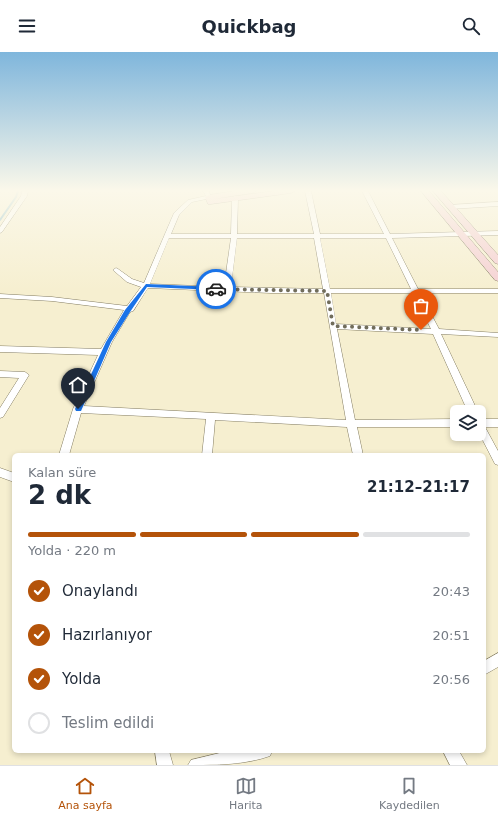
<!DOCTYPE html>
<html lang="tr">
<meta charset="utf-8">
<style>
body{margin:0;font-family:"DejaVu Sans",sans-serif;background:#f2f2f3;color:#1f2937;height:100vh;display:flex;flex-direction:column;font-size:15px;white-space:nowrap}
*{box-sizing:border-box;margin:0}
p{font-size:13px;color:#747a83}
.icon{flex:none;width:22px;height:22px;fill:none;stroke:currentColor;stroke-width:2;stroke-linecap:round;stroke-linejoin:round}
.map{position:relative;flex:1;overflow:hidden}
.panel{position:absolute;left:12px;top:401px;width:474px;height:300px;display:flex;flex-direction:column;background:#fff;border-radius:6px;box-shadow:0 2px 6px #0003}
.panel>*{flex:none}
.tools{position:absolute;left:450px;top:353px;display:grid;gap:8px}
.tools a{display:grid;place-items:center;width:36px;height:36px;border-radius:6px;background:#fff;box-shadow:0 2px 6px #0003;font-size:20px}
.pin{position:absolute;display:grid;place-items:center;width:34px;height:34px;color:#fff;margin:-41px -17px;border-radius:50% 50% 50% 0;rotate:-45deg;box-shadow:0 0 4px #0007}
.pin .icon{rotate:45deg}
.courier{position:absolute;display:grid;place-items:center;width:40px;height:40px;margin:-20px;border:3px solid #1a73e8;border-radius:50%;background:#fff;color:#222;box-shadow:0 1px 5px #0007}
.summary em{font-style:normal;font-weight:700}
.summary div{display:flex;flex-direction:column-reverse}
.summary{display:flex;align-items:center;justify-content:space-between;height:68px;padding:0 16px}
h1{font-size:26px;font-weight:700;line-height:30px}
.bar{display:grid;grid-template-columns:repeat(4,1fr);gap:6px 4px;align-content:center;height:48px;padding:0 16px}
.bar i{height:5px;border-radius:3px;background:#e0e1e3}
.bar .active{background:#b45309}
.bar p{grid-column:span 4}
ol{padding:0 16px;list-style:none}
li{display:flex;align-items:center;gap:12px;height:44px}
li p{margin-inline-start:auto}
li .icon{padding:4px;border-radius:50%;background:#b45309;color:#fff;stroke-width:4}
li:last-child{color:#747a83}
li i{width:22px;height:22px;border:2px solid #e0e1e3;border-radius:50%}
header{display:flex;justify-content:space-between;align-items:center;height:52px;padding:0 16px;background:#fff;font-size:18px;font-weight:700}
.tab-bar{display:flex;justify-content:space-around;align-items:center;height:56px;border-top:1px solid #e0e1e3;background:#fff;font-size:11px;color:#747a83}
.tab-bar a{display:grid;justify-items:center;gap:2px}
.tab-bar .active{color:#b45309}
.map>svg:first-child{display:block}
</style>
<header><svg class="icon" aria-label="menu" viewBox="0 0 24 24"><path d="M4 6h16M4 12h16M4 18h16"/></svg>Quickbag<svg class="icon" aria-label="search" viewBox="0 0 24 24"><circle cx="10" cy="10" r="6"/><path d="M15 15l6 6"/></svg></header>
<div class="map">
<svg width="498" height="713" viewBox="0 0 498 713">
<rect width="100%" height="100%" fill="#f6efd0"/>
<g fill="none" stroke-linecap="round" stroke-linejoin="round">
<!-- stream -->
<path stroke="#81b9cb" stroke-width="2" d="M0 168 16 145 18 139"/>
<!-- minor casing -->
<g stroke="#847d62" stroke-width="1">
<path id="minor" d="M22 139H28L27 144 2 180 0 181V175L21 144Z
M203 139H209L211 146 192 150 179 163 171 182H231L232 146 235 144 238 146 237 182H314L305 139H311L320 182H384L362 139H368L390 182 498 179V183L392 186 418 237H498V241H420L439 277 498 281V285L441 282 478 360H468L433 282 337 277 355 368 457 367V375H357L363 403H353L347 375 215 368 212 403H202L206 367 81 361 69 403H59L73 357 98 303 0 300V294L101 297 124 258 52 249 0 246V242L52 245 127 254 141 235 127 230 113 218 116 216 118 217 132 227 144 231 174 161 188 148 206 144ZM169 186H231L224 235 150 232ZM237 186H314L323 237 231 235ZM320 186H386L411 237H330ZM148 236 271 241H324L346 368 84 354 112 290 130 260 133 259ZM331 241H413L431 277 336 272Z
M498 150V154L450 157 447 155 450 153Z
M0 319 25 320 29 323 3 365 0 366V356L19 326 0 325Z
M479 367H498V375H485L498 399V413L495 412 479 381Z
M0 416 14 421V430L0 425Z
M498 601V615L484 623V609Z
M155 699H169L173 713H157Z
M228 699H272L270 704C245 713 216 713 188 713L191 708Z
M443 699H459L467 713H450Z"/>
</g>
<!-- secondary casing -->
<g stroke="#847d62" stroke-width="1">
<path id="secondary" d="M235 139H256L252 141 214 147 274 139H295L291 141 211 152H208L205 145 209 143Z
M421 139H429L498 220V229L495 228Z
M433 139H441L498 203V212L495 211Z"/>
</g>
<!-- minor -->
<use href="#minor" fill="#fff" fill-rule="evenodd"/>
<!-- secondary -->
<use href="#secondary" fill="#f5d0d3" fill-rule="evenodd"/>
</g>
<!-- sky -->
<linearGradient id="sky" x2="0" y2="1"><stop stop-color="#7fb6dc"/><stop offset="0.58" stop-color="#fbf8ea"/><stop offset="1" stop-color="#fbf8ea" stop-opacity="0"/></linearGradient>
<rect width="498" height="239" fill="url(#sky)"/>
<!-- route -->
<path fill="#1a73e8" d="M146 232 216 235 218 237 216 238 147 235 130 260 111 290 81 359H76L75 357 106 290 125 258Z"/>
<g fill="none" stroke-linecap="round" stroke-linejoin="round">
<!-- done -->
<path stroke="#716d5b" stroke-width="4" stroke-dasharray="0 7.2" d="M216 237 327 239 333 274 421 278"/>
</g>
</svg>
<div class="tools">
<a><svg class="icon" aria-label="layers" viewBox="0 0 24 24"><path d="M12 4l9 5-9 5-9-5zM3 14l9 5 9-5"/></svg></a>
</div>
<div class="pin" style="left:421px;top:278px;background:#ea580c"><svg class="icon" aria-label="bag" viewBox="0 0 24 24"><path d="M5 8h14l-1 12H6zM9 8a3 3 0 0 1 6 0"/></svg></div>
<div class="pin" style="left:78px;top:357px;background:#1f2937"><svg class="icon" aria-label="home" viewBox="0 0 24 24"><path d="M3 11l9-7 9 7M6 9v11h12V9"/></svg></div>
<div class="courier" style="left:216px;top:237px"><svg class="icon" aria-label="car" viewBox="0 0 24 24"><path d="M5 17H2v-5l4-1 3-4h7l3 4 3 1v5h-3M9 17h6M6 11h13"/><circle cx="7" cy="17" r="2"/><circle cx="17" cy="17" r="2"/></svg></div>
<section class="panel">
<div class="summary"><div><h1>2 dk</h1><p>Kalan süre</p></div><em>21:12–21:17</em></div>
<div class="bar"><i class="active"></i><i class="active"></i><i class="active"></i><i></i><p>Yolda · 220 m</p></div>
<ol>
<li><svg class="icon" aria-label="check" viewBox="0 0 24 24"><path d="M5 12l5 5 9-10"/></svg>Onaylandı<p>20:43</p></li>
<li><svg class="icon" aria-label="check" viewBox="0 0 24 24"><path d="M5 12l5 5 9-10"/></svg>Hazırlanıyor<p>20:51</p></li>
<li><svg class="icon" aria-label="check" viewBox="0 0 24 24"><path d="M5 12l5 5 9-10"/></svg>Yolda<p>20:56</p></li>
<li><i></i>Teslim edildi</li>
</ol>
</section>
</div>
<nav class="tab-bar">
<a class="active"><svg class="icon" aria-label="home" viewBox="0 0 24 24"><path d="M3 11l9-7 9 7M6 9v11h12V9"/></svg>Ana sayfa</a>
<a><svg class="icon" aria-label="map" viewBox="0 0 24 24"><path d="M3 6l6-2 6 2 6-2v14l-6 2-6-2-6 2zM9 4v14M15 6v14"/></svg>Harita</a>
<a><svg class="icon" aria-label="saved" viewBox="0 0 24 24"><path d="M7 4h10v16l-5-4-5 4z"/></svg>Kaydedilen</a>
</nav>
